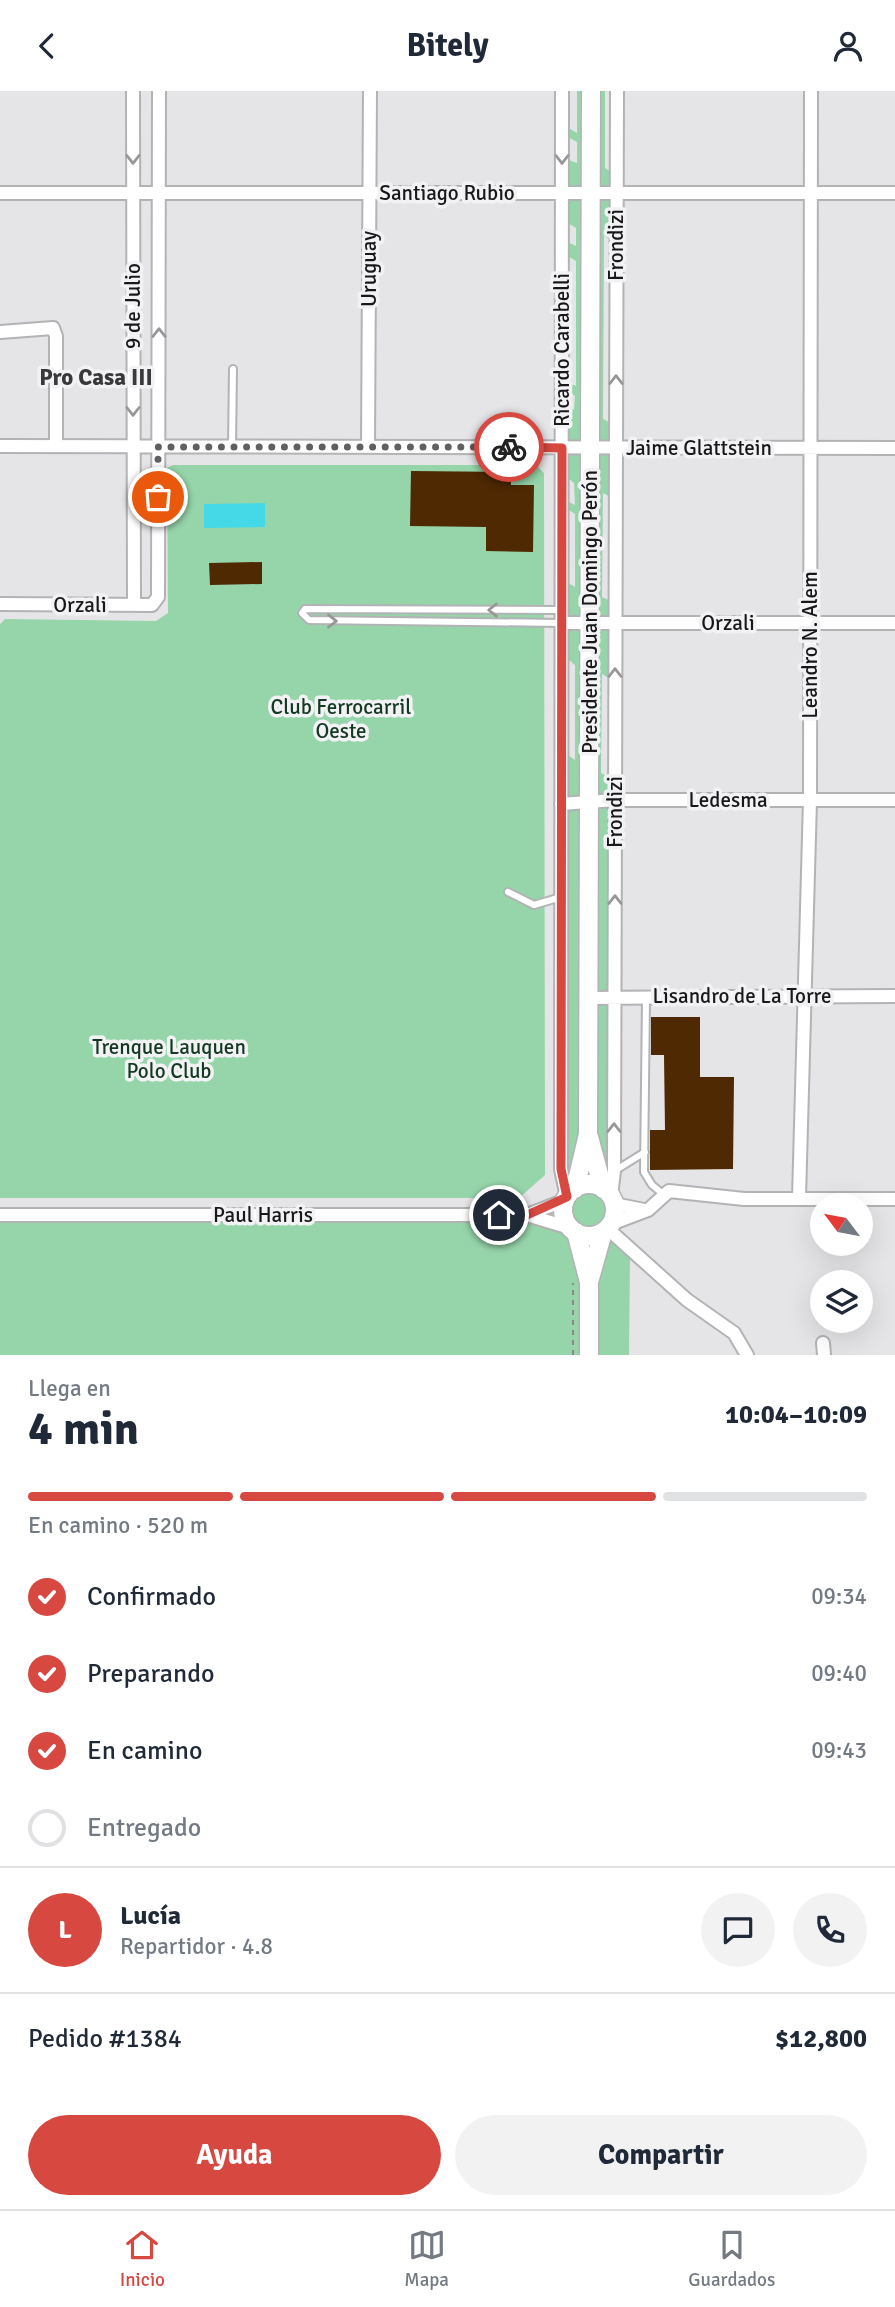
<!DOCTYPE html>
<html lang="es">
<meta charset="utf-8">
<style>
body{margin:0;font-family:Signika,sans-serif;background:#f2f2f3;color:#1f2937;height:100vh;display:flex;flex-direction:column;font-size:26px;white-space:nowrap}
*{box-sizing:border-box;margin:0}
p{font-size:23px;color:#747a83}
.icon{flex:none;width:38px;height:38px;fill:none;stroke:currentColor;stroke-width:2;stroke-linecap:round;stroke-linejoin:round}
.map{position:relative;height:1264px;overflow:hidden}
.details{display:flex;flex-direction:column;background:#fff;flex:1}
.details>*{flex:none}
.needle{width:46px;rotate:302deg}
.fabs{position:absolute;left:810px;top:1102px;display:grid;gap:14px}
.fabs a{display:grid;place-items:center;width:63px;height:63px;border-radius:50%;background:#fff;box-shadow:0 7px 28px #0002;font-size:35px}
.pin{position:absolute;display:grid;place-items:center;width:60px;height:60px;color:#fff;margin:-30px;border:4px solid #fff;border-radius:50%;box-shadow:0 2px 7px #0007}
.courier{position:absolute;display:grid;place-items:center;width:70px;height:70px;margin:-35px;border:5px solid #d64840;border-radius:50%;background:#fff;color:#222;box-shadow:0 2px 9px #0007}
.head em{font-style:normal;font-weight:700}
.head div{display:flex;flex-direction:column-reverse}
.head{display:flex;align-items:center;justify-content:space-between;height:119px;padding:0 28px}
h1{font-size:46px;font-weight:700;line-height:52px}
.bar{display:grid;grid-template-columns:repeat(4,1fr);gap:10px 7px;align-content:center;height:84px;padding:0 28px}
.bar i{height:9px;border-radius:5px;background:#e0e1e3}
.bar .active{background:#d64840}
.bar p{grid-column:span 4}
.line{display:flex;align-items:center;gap:18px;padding:0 28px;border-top:2px solid #e0e1e3}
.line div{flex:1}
.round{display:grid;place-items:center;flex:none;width:74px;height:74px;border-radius:37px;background:#f2f2f3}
ol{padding:0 28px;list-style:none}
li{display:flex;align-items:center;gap:21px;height:77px}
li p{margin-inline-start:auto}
li .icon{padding:7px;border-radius:50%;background:#d64840;color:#fff;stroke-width:4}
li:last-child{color:#747a83}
li i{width:38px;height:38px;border:4px solid #e0e1e3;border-radius:50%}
.button{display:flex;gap:14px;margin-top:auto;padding:14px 28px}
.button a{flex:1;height:80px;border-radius:42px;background:#d64840;color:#fff;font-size:28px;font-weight:700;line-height:80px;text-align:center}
.button a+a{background:#f2f2f3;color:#1f2937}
header{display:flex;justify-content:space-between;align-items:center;height:91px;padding:0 28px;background:#fff;font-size:32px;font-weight:700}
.tabs{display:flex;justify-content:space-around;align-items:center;height:98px;border-top:2px solid #e0e1e3;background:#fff;font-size:19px;color:#747a83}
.tabs a{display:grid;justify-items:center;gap:4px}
.tabs .active{color:#d64840}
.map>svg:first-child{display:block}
</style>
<header><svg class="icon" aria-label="back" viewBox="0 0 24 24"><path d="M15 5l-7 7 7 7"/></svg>Bitely<svg class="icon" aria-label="person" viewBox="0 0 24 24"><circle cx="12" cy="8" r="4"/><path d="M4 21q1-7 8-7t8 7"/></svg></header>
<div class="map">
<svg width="895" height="1264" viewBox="0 0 895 1264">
<rect width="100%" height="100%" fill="#e5e5e7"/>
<!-- green -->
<path fill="#96d5aa" d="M577 0H586L582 1042 572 1084 565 1082V662L575 669V574L565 566V490L575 496V423L566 417 565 409 575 414 574 392 565 385V314L574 319 575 305 566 298V290L576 295V170L566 164 565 150 576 155V137L566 131V68L577 72V51L566 45 565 35 577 42Z
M596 0H605V77L613 82V150L604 145 603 328 613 333 612 407 603 402 602 506 613 511 612 589 602 583 601 682 612 688 611 1078H603L593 1042Z
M173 374H536L544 382 545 1084 519 1107H0V533L5 528 156 530 168 522 167 377Z
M569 1119a20 20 0 1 1 40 0a20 20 0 1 1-40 0Z
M529 1128C540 1131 563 1134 570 1144 584 1165 579 1237 579 1264H0V1130Z
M608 1144 630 1163 629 1264H594V1204Z"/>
<!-- water -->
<path fill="#45d9e7" d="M265 412V436L204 437V413Z"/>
<!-- building -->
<path fill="#4e2902" d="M411 380 511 381V394H534L533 461 486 460V436L410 435Z
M262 471V493L210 494 209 472Z
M651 926H700V986H734L733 1078 650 1079V1039H665L664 964H651Z"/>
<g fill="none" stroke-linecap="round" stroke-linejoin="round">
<!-- lane casing -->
<g stroke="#b2b3b5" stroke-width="10">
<path id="lane" d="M232 356 233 278
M562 519 305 518 302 522 309 529 562 532
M508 801 534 814 561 806
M646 907 644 1081 652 1094 663 1103
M616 1079 645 1061"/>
</g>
<!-- street casing -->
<g stroke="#b2b3b5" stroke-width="16">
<path id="street" d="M133 0 134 514
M562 0 561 1078 567 1106
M0 102H895
M0 241 53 237 56 245V355
M0 355 895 357
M368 356 370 0
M0 513 152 514 158 506 159 0
M562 532H895
M561 713 615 709H895
M588 907 895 905
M611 1105 614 1080 617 0
M799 1107 810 709 811 0
M614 1113 644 1119
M0 1124H527L570 1137
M527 1124 566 1109
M611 1133 648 1119 669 1100 744 1108H895
M608 1138 687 1209 734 1242 747 1264
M823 1252 824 1264"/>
</g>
<!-- secondary casing -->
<g stroke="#b2b3b5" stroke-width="21">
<path id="secondary" d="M589 1046 603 1098
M563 1119a26 26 0 1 1 52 0a26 26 0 1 1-52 0Z
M575 1098 588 1043 591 0
M576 1141 589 1191V1264
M589 1191 603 1141"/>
</g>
<!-- path -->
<path stroke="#8a8a8c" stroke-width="2" stroke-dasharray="5 5" stroke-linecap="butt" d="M573 1264V1192"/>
<!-- lane -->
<use href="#lane" stroke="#fff" stroke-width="6"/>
<!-- street -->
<use href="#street" stroke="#fff" stroke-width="12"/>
<!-- secondary -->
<use href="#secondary" stroke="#fff" stroke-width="18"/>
</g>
<!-- one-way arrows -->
<defs><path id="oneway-chevron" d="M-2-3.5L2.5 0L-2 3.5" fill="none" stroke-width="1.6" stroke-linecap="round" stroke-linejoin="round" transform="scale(1.75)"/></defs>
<g stroke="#979798">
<use href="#oneway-chevron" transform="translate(133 68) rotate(90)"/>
<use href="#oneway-chevron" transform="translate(562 68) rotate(90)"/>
<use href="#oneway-chevron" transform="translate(159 242) rotate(-90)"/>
<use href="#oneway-chevron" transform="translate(616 289) rotate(-90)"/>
<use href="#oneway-chevron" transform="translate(133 320) rotate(90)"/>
<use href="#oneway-chevron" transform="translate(493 519) rotate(-180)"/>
<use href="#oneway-chevron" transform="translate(332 530) rotate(1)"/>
<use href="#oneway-chevron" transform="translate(615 582) rotate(-90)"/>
<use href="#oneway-chevron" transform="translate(615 809) rotate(-90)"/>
<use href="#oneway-chevron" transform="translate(614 1037) rotate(-90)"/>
</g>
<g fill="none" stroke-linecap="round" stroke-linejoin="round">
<!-- done -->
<path stroke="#606061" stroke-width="7" stroke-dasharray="0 12.6" d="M158 406V356H509"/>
<!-- route -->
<path stroke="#d64840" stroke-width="9" d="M499 1124H527L567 1106 561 1078 562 357 509 356"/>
</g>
<g text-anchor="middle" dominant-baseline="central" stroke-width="7" stroke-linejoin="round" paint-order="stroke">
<!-- street labels -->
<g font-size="21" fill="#181819" stroke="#f2f2f5">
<text x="447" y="102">Santiago Rubio</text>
<text transform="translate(616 154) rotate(-90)">Frondizi</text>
<text transform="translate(369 178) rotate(-90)">Uruguay</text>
<text transform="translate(133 215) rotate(-90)">9 de Julio</text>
<text transform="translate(562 259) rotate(-90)">Ricardo Carabelli</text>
<text x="699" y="357">Jaime Glattstein</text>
<text x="80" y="514">Orzali</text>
<text transform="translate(590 521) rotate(-90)">Presidente Juan Domingo Perón</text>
<text x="728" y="532">Orzali</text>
<text transform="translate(810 554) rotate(-90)">Leandro N. Alem</text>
<text x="728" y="709">Ledesma</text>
<text transform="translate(615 721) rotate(-90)">Frondizi</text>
<text x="742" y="905">Lisandro de La Torre</text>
<text x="263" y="1124">Paul Harris</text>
</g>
<!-- park labels -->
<g font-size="21" fill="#133922" stroke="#f2f2f5">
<text x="341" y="616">Club Ferrocarril<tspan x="341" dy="24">Oeste</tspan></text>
<text x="169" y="956">Trenque Lauquen<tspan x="169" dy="24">Polo Club</tspan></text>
</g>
<!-- neighbourhood labels -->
<g font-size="23" font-weight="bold" fill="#39393b" stroke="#f2f2f5">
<text x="96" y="286">Pro Casa III</text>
</g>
</g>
</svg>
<div class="fabs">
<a><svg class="needle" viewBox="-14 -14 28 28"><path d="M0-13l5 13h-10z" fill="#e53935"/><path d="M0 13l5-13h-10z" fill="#747a83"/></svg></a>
<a><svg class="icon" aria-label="layers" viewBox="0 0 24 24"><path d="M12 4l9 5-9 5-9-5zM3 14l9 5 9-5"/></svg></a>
</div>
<div class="pin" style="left:158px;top:406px;background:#ea580c"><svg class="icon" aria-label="bag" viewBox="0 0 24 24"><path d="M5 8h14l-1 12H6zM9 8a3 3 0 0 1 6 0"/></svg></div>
<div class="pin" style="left:499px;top:1124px;background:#1f2937"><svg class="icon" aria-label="home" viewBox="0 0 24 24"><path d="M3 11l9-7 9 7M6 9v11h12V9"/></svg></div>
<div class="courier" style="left:509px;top:356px"><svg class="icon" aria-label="bike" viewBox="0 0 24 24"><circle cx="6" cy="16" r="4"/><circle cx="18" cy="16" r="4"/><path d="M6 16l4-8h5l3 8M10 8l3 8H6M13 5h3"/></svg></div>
</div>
<section class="details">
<div class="head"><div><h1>4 min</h1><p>Llega en</p></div><em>10:04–10:09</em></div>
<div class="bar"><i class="active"></i><i class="active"></i><i class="active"></i><i></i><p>En camino · 520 m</p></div>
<ol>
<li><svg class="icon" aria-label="check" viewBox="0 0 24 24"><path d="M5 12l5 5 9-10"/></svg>Confirmado<p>09:34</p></li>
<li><svg class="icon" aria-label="check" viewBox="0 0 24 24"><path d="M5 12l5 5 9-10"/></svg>Preparando<p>09:40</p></li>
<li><svg class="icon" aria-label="check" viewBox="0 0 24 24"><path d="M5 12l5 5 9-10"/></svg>En camino<p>09:43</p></li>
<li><i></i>Entregado</li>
</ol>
<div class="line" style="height:126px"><b class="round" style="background:#d64840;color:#fff">L</b><div><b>Lucía</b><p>Repartidor · 4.8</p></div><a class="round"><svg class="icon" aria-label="chat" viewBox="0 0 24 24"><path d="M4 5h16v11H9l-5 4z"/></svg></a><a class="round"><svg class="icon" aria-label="phone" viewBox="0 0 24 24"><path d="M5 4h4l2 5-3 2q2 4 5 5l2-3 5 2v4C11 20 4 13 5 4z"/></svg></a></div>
<div class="line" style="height:91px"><div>Pedido #1384</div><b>$12,800</b></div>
<div class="button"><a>Ayuda</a><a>Compartir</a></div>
</section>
<nav class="tabs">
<a class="active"><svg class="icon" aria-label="home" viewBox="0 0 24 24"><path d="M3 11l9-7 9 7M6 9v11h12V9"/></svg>Inicio</a>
<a><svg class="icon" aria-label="map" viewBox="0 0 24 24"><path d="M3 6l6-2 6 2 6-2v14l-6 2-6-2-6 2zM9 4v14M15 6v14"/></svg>Mapa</a>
<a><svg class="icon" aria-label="saved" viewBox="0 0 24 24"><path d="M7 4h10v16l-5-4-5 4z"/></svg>Guardados</a>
</nav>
